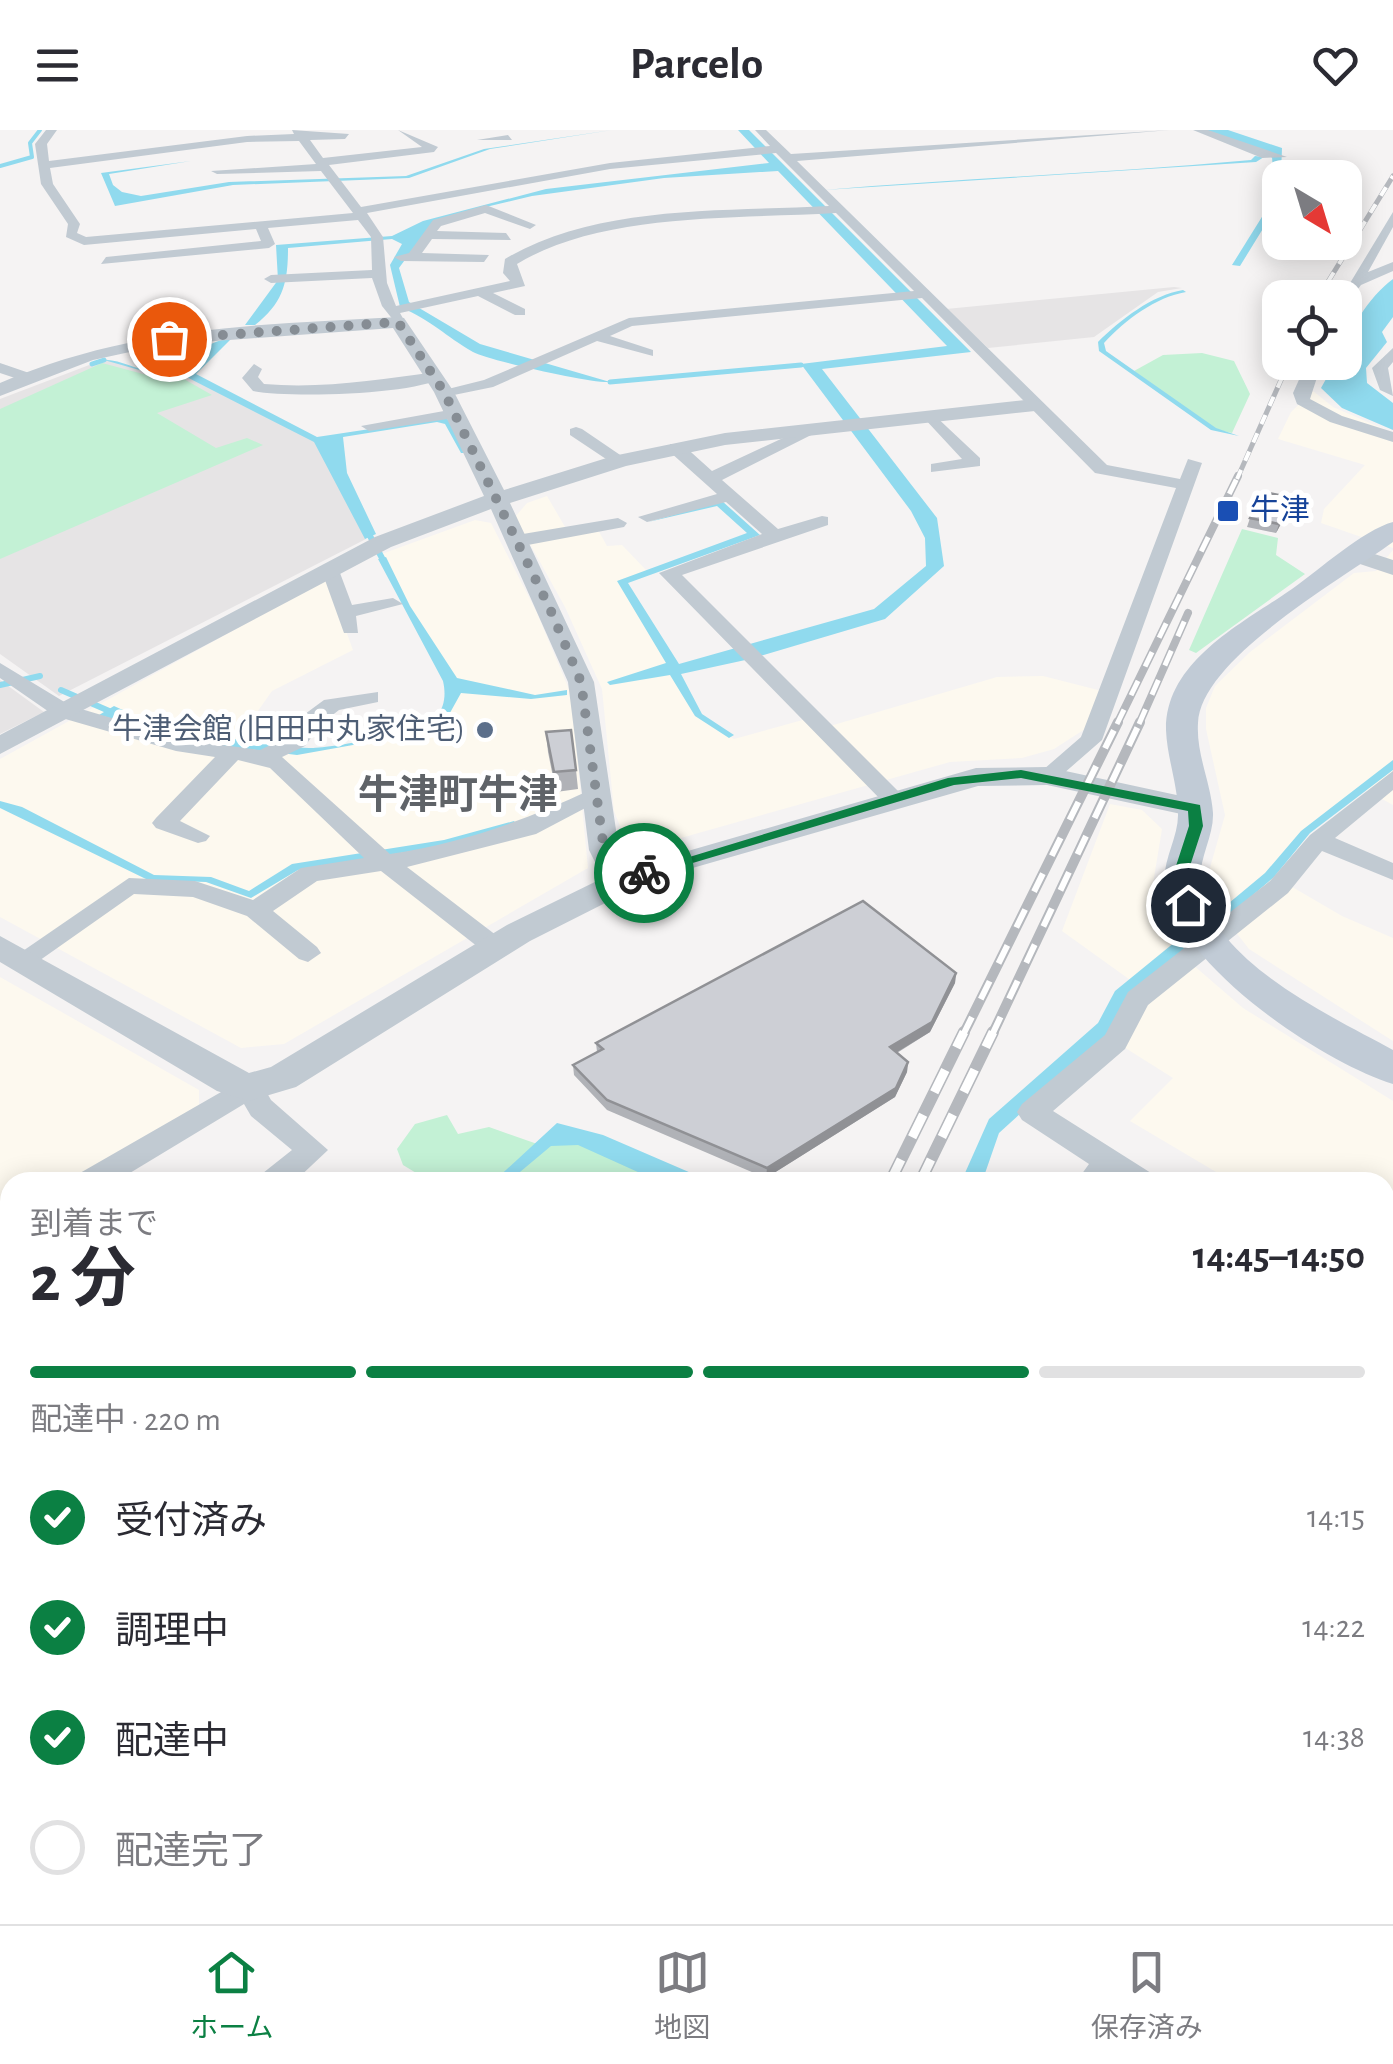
<!DOCTYPE html>
<html lang="ja">
<meta charset="utf-8">
<style>
body{margin:0;font-family:"Alegreya Sans","Noto Sans JP",sans-serif;background:#f2f2f3;color:#2b2b33;height:100vh;display:flex;flex-direction:column;font-size:38px;white-space:nowrap}
*{box-sizing:border-box;margin:0}
p{font-size:32px;color:#7c7c81}
.icon{flex:none;width:55px;height:55px;fill:none;stroke:currentColor;stroke-width:2;stroke-linecap:round;stroke-linejoin:round}
.map{position:relative;flex:1;overflow:hidden}
.sheet{position:absolute;left:0px;top:1042px;width:1395px;height:752px;display:flex;flex-direction:column;background:#fff;border-radius:30px 30px 0 0;box-shadow:0 5px 25px #0003}
.sheet>*{flex:none}
.needle{width:65px;rotate:142deg}
.buttons{position:absolute;left:1262px;top:30px;display:grid;gap:20px}
.buttons a{display:grid;place-items:center;width:100px;height:100px;border-radius:20px;background:#fff;box-shadow:0 5px 25px #0003;font-size:50px}
.pin{position:absolute;display:grid;place-items:center;width:85px;height:85px;color:#fff;margin:-42px;border:5px solid #fff;border-radius:50%;box-shadow:0 2px 10px #0007}
.courier{position:absolute;display:grid;place-items:center;width:100px;height:100px;margin:-50px;border:8px solid #0b8043;border-radius:50%;background:#fff;color:#222;box-shadow:0 2px 12px #0007}
.overview em{font-style:normal;font-weight:700}
.overview div{display:flex;flex-direction:column-reverse}
.overview{display:flex;align-items:center;justify-content:space-between;height:170px;padding:0 30px}
h1{font-size:65px;font-weight:700;line-height:75px}
.bar{display:grid;grid-template-columns:repeat(4,1fr);gap:15px 10px;align-content:center;height:120px;padding:0 30px}
.bar i{height:12px;border-radius:8px;background:#e1e1e2}
.bar .selected{background:#0b8043}
.bar p{grid-column:span 4}
ol{padding:0 30px;list-style:none}
li{display:flex;align-items:center;gap:30px;height:110px}
li p{margin-inline-start:auto}
li .icon{padding:10px;border-radius:50%;background:#0b8043;color:#fff;stroke-width:4}
li:last-child{color:#7c7c81}
li i{width:55px;height:55px;border:5px solid #e1e1e2;border-radius:50%}
header{display:flex;justify-content:space-between;align-items:center;height:130px;padding:0 30px;background:#fff;font-size:45px;font-weight:700}
.menu{display:flex;justify-content:space-around;align-items:center;height:140px;border-top:2px solid #e1e1e2;background:#fff;font-size:28px;color:#7c7c81}
.menu a{display:grid;justify-items:center;gap:5px}
.menu .selected{color:#0b8043}
.map>svg:first-child{display:block}
</style>
<header><svg class="icon" aria-label="menu" viewBox="0 0 24 24"><path d="M4 6h16M4 12h16M4 18h16"/></svg>Parcelo<svg class="icon" aria-label="heart" viewBox="0 0 24 24"><path d="M12 20l-8-8c-3-5 5-10 8-4 3-6 11-1 8 4z"/></svg></header>
<div class="map">
<svg width="1393" height="1794" viewBox="0 0 1393 1794">
<rect width="100%" height="100%" fill="#f5f3f3"/>
<!-- commercial -->
<path fill="#fdf9ef" d="M1313 261 1333 277 1393 303V418L1321 393 1324 379 1365 335 1278 309 1291 282Z
M547 366 568 402 597 398 607 416 622 415 647 441 624 452 698 586 734 609 817 586 830 596 997 547 1043 546 1102 561 1085 599 1054 619 1022 628 950 632 642 719 626 711 614 681 602 559 565 477 515 387 527 373Z
M475 390 491 393 536 481 571 564 588 738 284 914 241 918 0 787V629L327 449 353 520 272 561 236 612 301 622 419 600 444 585 454 559 379 425Z
M1393 420V675L1362 658 1304 701 1270 744 1342 786 1393 808V911L1249 819 1213 773 1209 741 1225 685 1206 599V578L1215 556 1250 522 1354 443 1376 441Z
M1110 674 1142 680 1162 699 1151 766 1192 834 1243 878 1393 971V1144L1385 1141V1052H1233L1130 991 1173 948 1100 902 1133 852 1062 801Z
M0 847 199 960V975L66 1052H10V1085L0 1091Z"/>
<!-- education -->
<path fill="#e6e4e5" d="M1174 157 1182 158 1158 162 1094 207 988 218 946 179Z
M105 229 149 242 170 237 318 312 366 409 59 566 0 524V269Z
M0 550 44 582 0 604Z"/>
<!-- green -->
<path fill="#c3f1d5" d="M1202 223 1234 231 1250 264 1232 303 1214 299 1134 241 1163 225Z
M102 233 147 245 168 240 212 265 157 283 216 318 247 308 263 315 0 429V279Z
M1242 399 1278 408 1276 425 1305 444 1196 523 1189 520Z
M447 985 458 1004 489 997 543 1016 584 1008 675 1052H431L403 1035 397 1019 415 994Z"/>
<!-- water -->
<path fill="#90daee" d="M612 0 490 19 409 48 233 55 115 76 101 43 191 31 109 44 113 55 122 62 141 66 229 52 406 46 484 19Z
M738 0H749L971 222 822 239 937 388 944 436 885 489 750 529 681 544 702 584 734 605 729 608 695 586 670 545 610 555 607 552 666 533 617 451 747 403 717 376 648 392 722 371 760 405 628 453 679 534 874 479 926 436 925 408 911 381 801 234 947 216 778 41 664 48 532 66 473 80 431 94 399 138 409 172 480 214 610 252C594 254 487 230 473 222 445 206 433 191 400 177L390 135 402 114 392 109 288 118C288 153 283 173 255 195H245L278 150 276 115 392 106 423 91 546 59 769 33Z
M1202 0H1228L1282 18 1280 71 1240 136 1232 135 1275 66 1272 27Z
M1255 26 1264 27 1256 32 824 60C966 48 1109 43 1251 30Z
M1393 149V187L1382 202 1387 212 1366 238 1367 253 1393 273V300L1342 278 1321 258 1335 233 1345 232C1345 202 1369 167 1393 149Z
M1183 160 1186 162C1156 167 1125 190 1104 213L1106 221 1216 298 1239 306 1211 300 1099 221 1098 212C1120 190 1152 165 1183 160Z
M232 208 196 244 317 307 443 288 450 290 466 323H461L445 294 437 292 343 307 347 343 376 404 365 409 314 312 169 238 150 243 104 230C120 229 135 240 151 240 183 240 203 210 232 208Z
M386 427 410 476 457 548 535 565 567 560V565L531 569 461 563 446 590 420 603 297 625 198 613 99 585 114 576C161 599 256 615 309 618 330 619 423 601 436 587 445 577 446 564 443 551L378 429Z
M1393 630V640L1310 703 1274 747 1232 783 1223 778 1265 743 1301 701Z
M0 671 22 677 154 745 211 747 249 761 292 734 444 710 514 691 517 695 449 715 298 740 251 768 206 752 148 750 0 678Z
M1175 812 1185 819 1105 907 999 1003 982 1052H961L989 989 1098 893 1115 861Z
M557 993 603 1005 712 1052H660L578 1015 551 1016 508 1052H493Z"/>
<g fill="none" stroke-linecap="round" stroke-linejoin="round">
<!-- stream-far2 -->
<path stroke="#90daee" stroke-width="4" d="M0 36 32 27 30 13 40 0"/>
<!-- stream-far1 -->
<path stroke="#90daee" stroke-width="5" d="M92 234 104 230
M610 252 801 235"/>
<!-- stream -->
<path stroke="#90daee" stroke-width="6" d="M370 406 382 428
M0 555 40 546
M61 560 116 584"/>
<!-- trunk casing -->
<g stroke="#7690ad" stroke-width="3">
<path id="trunk" d="M1393 1210V1265L1385 1268V1213Z
M0 1545H10V1615H0Z"/>
</g>
<!-- minor -->
<path fill="#c1cad2" fill-rule="evenodd" d="M46 0H57L47 14 49 31 247 6 294 4 292 0 349 4 345 9 310 10 323 28 422 17 398 0 438 17 434 22 329 35 361 77 610 33 770 16 755 0H766L791 24 1170 0 797 31 1107 335 1180 349 1188 329 1202 333 1102 610 1055 651 1047 653 1036 646 1081 607 1176 358 1095 343 922 168 632 196 610 206 653 220V226L597 211 493 257 444 267 436 262 484 250 629 188 914 161 836 83C738 89 602 82 517 134L525 156 493 163 525 179V185H515L478 166 400 183 405 192 398 196 382 176 372 148 271 153 264 149 271 145 372 140 371 107 358 90 268 98 275 114 269 118 101 134 106 127 261 111 256 99 84 115 66 107 68 94 41 54 35 14ZM299 11 316 34 211 41 217 44 321 41 353 83 86 107 77 103 80 94 53 54 50 38 247 12ZM776 23 829 76C725 82 598 74 505 129L503 143 510 151 396 176 387 153 383 107 367 83 610 39Z
M1193 0H1208L1287 27 1262 28Z
M508 5 512 10H477Z
M486 75 536 95 530 99 485 83 441 96 437 101 506 103 511 110 432 109 422 123 489 125 484 132 401 131 394 127 409 123 433 90Z
M1393 82V97L1368 142 1393 132V141L1361 155 1345 176V168H1341Z
M1393 218V232L1388 238 1393 266 1380 260 1372 238Z
M1307 232H1322L1310 269 1342 286 1393 302V312L1330 292 1297 274 1293 263Z
M0 233 35 245 38 248 30 253 0 243Z
M254 234 262 239 258 247 264 254C321 259 378 250 435 242L443 247C417 265 287 268 253 261L242 248Z
M455 279 463 284 461 287 369 301 361 296Z
M931 282 980 328V336L931 342V334L962 329 923 287Z
M811 295 825 298 722 350 778 399 822 386 828 387V395L682 445 901 664V674H885L659 443 762 404 726 372 647 392 638 387 717 364 670 322V314H682L712 341Z
M576 297 582 299 629 331 615 335 570 305V299Z
M618 388 627 393 624 397 517 417 508 411 517 405Z
M323 435H337L352 475 393 468 403 474 356 486 358 503H344L321 439Z
M0 533 71 576 186 610 260 620 289 606 305 584 324 570 378 562V572L339 580 321 594 305 616 282 627 390 724C462 713 524 691 590 660L598 658 610 665 536 704 407 737 505 812 509 818 505 824H487L381 741 317 751 273 781 317 817 321 823 308 832 299 829 247 786 193 767 134 764 26 840 17 837 13 831 17 825 129 748 195 751 253 770 301 738 364 728 270 638 238 630 180 691 210 706 206 711 198 713 156 698 152 693 156 688 215 627 176 621 55 586 0 548Z
M1393 641V660L1335 708 1393 733V750L1322 721 1288 763 1148 875 1125 919 1053 981 1151 1043 1155 1052H1076L1089 1034 1022 990 1017 982 1022 974 1105 905 1128 862 1270 751 1310 705Z
M249 946 259 949 271 970 328 1020 294 1052H259L263 1043 292 1020 251 986 244 974 115 1052H76L80 1043Z
M10 1087V1115L0 1119V1091Z
M1385 1139 1393 1142V1173L1385 1170Z
M10 1486V1530L0 1535V1490Z
M156 1785H204L200 1794H152Z
M1008 1785H1058L1062 1794H1012Z"/>
<!-- tertiary -->
<path fill="#c1cad2" fill-rule="evenodd" d="M398 187 404 188 454 262 504 360 613 326 725 303 1035 269 1045 275 1035 281 725 315 626 336 510 373 594 552 619 720 629 738 976 638 1047 637 1195 669 1210 678 1195 687 1047 655 978 656 675 743 627 762 530 811 296 957 249 971 217 961 0 832V806L249 943 271 937 507 795 603 748 589 720 568 552 491 379 391 417 0 624V605L375 407 484 366 434 262 393 198 162 215 93 230 0 266V253C133 196 257 195 398 187Z
M1356 418 1393 430V445L1348 430 1344 425Z"/>
<!-- secondary -->
<path fill="#c1cbd6" fill-rule="evenodd" d="M1393 392V412C1342 449 1200 529 1198 593 1196 624 1211 653 1213 683 1214 708 1196 732 1201 758 1217 834 1331 886 1393 920V954C1321 932 1178 835 1165 757 1161 731 1179 708 1178 683 1178 655 1167 628 1166 600 1165 531 1243 493 1292 459 1319 440 1363 400 1393 392Z"/>
<!-- trunk -->
<use href="#trunk" fill="#9fb4c9" fill-rule="evenodd"/>
<!-- rail-far4 casing -->
<g stroke="#b5b8bd" stroke-width="5">
<path id="rail-far4" d="M1318 168 1393 46
M1237 349 1289 232"/>
</g>
<!-- rail-far3 casing -->
<g stroke="#b5b8bd" stroke-width="8">
<path id="rail-far3" d="M1117 594 1238 346
M1139 594 1188 483"/>
</g>
<!-- rail-far2 casing -->
<g stroke="#b5b8bd" stroke-width="10">
<path id="rail-far2" d="M963 905 1118 592
M992 905 1140 592"/>
</g>
<!-- rail-far1 casing -->
<g stroke="#b5b8bd" stroke-width="12">
<path id="rail-far1" d="M890 1052 964 902
M920 1052 993 902"/>
</g>
<!-- rail casing -->
<g stroke="#b5b8bd" stroke-width="15">
<path id="rail" d="M518 1794 522 1785
M563 1794 568 1785"/>
</g>
<!-- rail-far4 -->
<use href="#rail-far4" stroke="#fff" stroke-width="4" stroke-dasharray="10" stroke-linecap="butt"/>
<!-- rail-far3 -->
<use href="#rail-far3" stroke="#fff" stroke-width="5" stroke-dasharray="16" stroke-linecap="butt"/>
<!-- rail-far2 -->
<use href="#rail-far2" stroke="#fff" stroke-width="6" stroke-dasharray="20" stroke-linecap="butt"/>
<!-- rail-far1 -->
<use href="#rail-far1" stroke="#fff" stroke-width="9" stroke-dasharray="25" stroke-linecap="butt"/>
<!-- rail -->
<use href="#rail" stroke="#fff" stroke-width="11" stroke-dasharray="32" stroke-linecap="butt"/>
</g>
<!-- wall -->
<path fill="#b0b2b7" d="M1290 377 1276 403 1247 397 1250 388Z
M546 602 576 640 578 659 556 662 548 622Z
M956 843 955 853 930 902 897 923 908 932 907 942 895 967 766 1048 607 980 574 945 573 935 597 922 596 913Z"/>
<!-- shaded-wall -->
<path fill="#909195" d="M1293 368 1290 377 1276 403 1279 394Z
M956 843 955 853 930 902 889 927 890 917Z
M908 932 907 942 895 967 766 1048 767 1038Z"/>
<!-- building -->
<path fill="#cdcfd5" stroke="#909195" stroke-width="2.5" d="M1264 362 1293 368 1279 394 1250 388Z
M571 600 576 640 554 642 546 602Z
M863 771 956 843 932 892 890 917 908 932 896 958 767 1038 607 970 573 935 603 919 596 913Z"/>
<!-- route -->
<path fill="#0b8043" d="M1021 640 1200 675 1203 696 1189 739 1194 779 1181 775 1175 739 1189 696 1188 681 1021 648 954 655 649 746 637 743 948 648Z"/>
<g fill="none" stroke-linecap="round" stroke-linejoin="round">
<!-- done -->
<path stroke="#868d94" stroke-width="10" stroke-dasharray="0 18" d="M169 209 398 192 444 262 550 479 581 552 604 720 620 750 644 743"/>
</g>
<!-- markers -->
<rect fill="#1a4fb4" stroke="#fff" stroke-width="4" x="1216" y="369" width="24" height="24" rx="5"/>
<circle fill="#5c6f8a" stroke="#fff" stroke-width="4" cx="485" cy="600" r="10"/>
<g text-anchor="middle" dominant-baseline="central" stroke-width="10" stroke-linejoin="round" paint-order="stroke">
<!-- far-transit labels -->
<g font-size="30" fill="#164399" stroke="#fff" text-anchor="start">
<text x="1250" y="381">牛津</text>
</g>
<!-- far-service labels -->
<g font-size="30" fill="#4e5e75" stroke="#fff" text-anchor="end">
<text x="465" y="600">牛津会館 (旧田中丸家住宅)</text>
</g>
<!-- quarter labels -->
<g font-size="40" font-weight="bold" fill="#5f6368" stroke="#fff">
<text x="458" y="666">牛津町牛津</text>
</g>
</g>
</svg>
<div class="buttons">
<a><svg class="needle" viewBox="-14 -14 28 28"><path d="M0-13l5 13h-10z" fill="#e53935"/><path d="M0 13l5-13h-10z" fill="#7c7c81"/></svg></a>
<a><svg class="icon" aria-label="locate" viewBox="0 0 24 24"><circle cx="12" cy="12" r="6"/><path d="M12 2v4M12 18v4M2 12h4M18 12h4"/></svg></a>
</div>
<div class="pin" style="left:169px;top:209px;background:#ea580c"><svg class="icon" aria-label="bag" viewBox="0 0 24 24"><path d="M5 8h14l-1 12H6zM9 8a3 3 0 0 1 6 0"/></svg></div>
<div class="pin" style="left:1188px;top:775px;background:#1f2937"><svg class="icon" aria-label="home" viewBox="0 0 24 24"><path d="M3 11l9-7 9 7M6 9v11h12V9"/></svg></div>
<div class="courier" style="left:644px;top:743px"><svg class="icon" aria-label="bike" viewBox="0 0 24 24"><circle cx="6" cy="16" r="4"/><circle cx="18" cy="16" r="4"/><path d="M6 16l4-8h5l3 8M10 8l3 8H6M13 5h3"/></svg></div>
<section class="sheet">
<div class="overview"><div><h1>2 分</h1><p>到着まで</p></div><em>14:45–14:50</em></div>
<div class="bar"><i class="selected"></i><i class="selected"></i><i class="selected"></i><i></i><p>配達中 · 220 m</p></div>
<ol>
<li><svg class="icon" aria-label="check" viewBox="0 0 24 24"><path d="M5 12l5 5 9-10"/></svg>受付済み<p>14:15</p></li>
<li><svg class="icon" aria-label="check" viewBox="0 0 24 24"><path d="M5 12l5 5 9-10"/></svg>調理中<p>14:22</p></li>
<li><svg class="icon" aria-label="check" viewBox="0 0 24 24"><path d="M5 12l5 5 9-10"/></svg>配達中<p>14:38</p></li>
<li><i></i>配達完了</li>
</ol>
</section>
</div>
<nav class="menu">
<a class="selected"><svg class="icon" aria-label="home" viewBox="0 0 24 24"><path d="M3 11l9-7 9 7M6 9v11h12V9"/></svg>ホーム</a>
<a><svg class="icon" aria-label="map" viewBox="0 0 24 24"><path d="M3 6l6-2 6 2 6-2v14l-6 2-6-2-6 2zM9 4v14M15 6v14"/></svg>地図</a>
<a><svg class="icon" aria-label="saved" viewBox="0 0 24 24"><path d="M7 4h10v16l-5-4-5 4z"/></svg>保存済み</a>
</nav>
